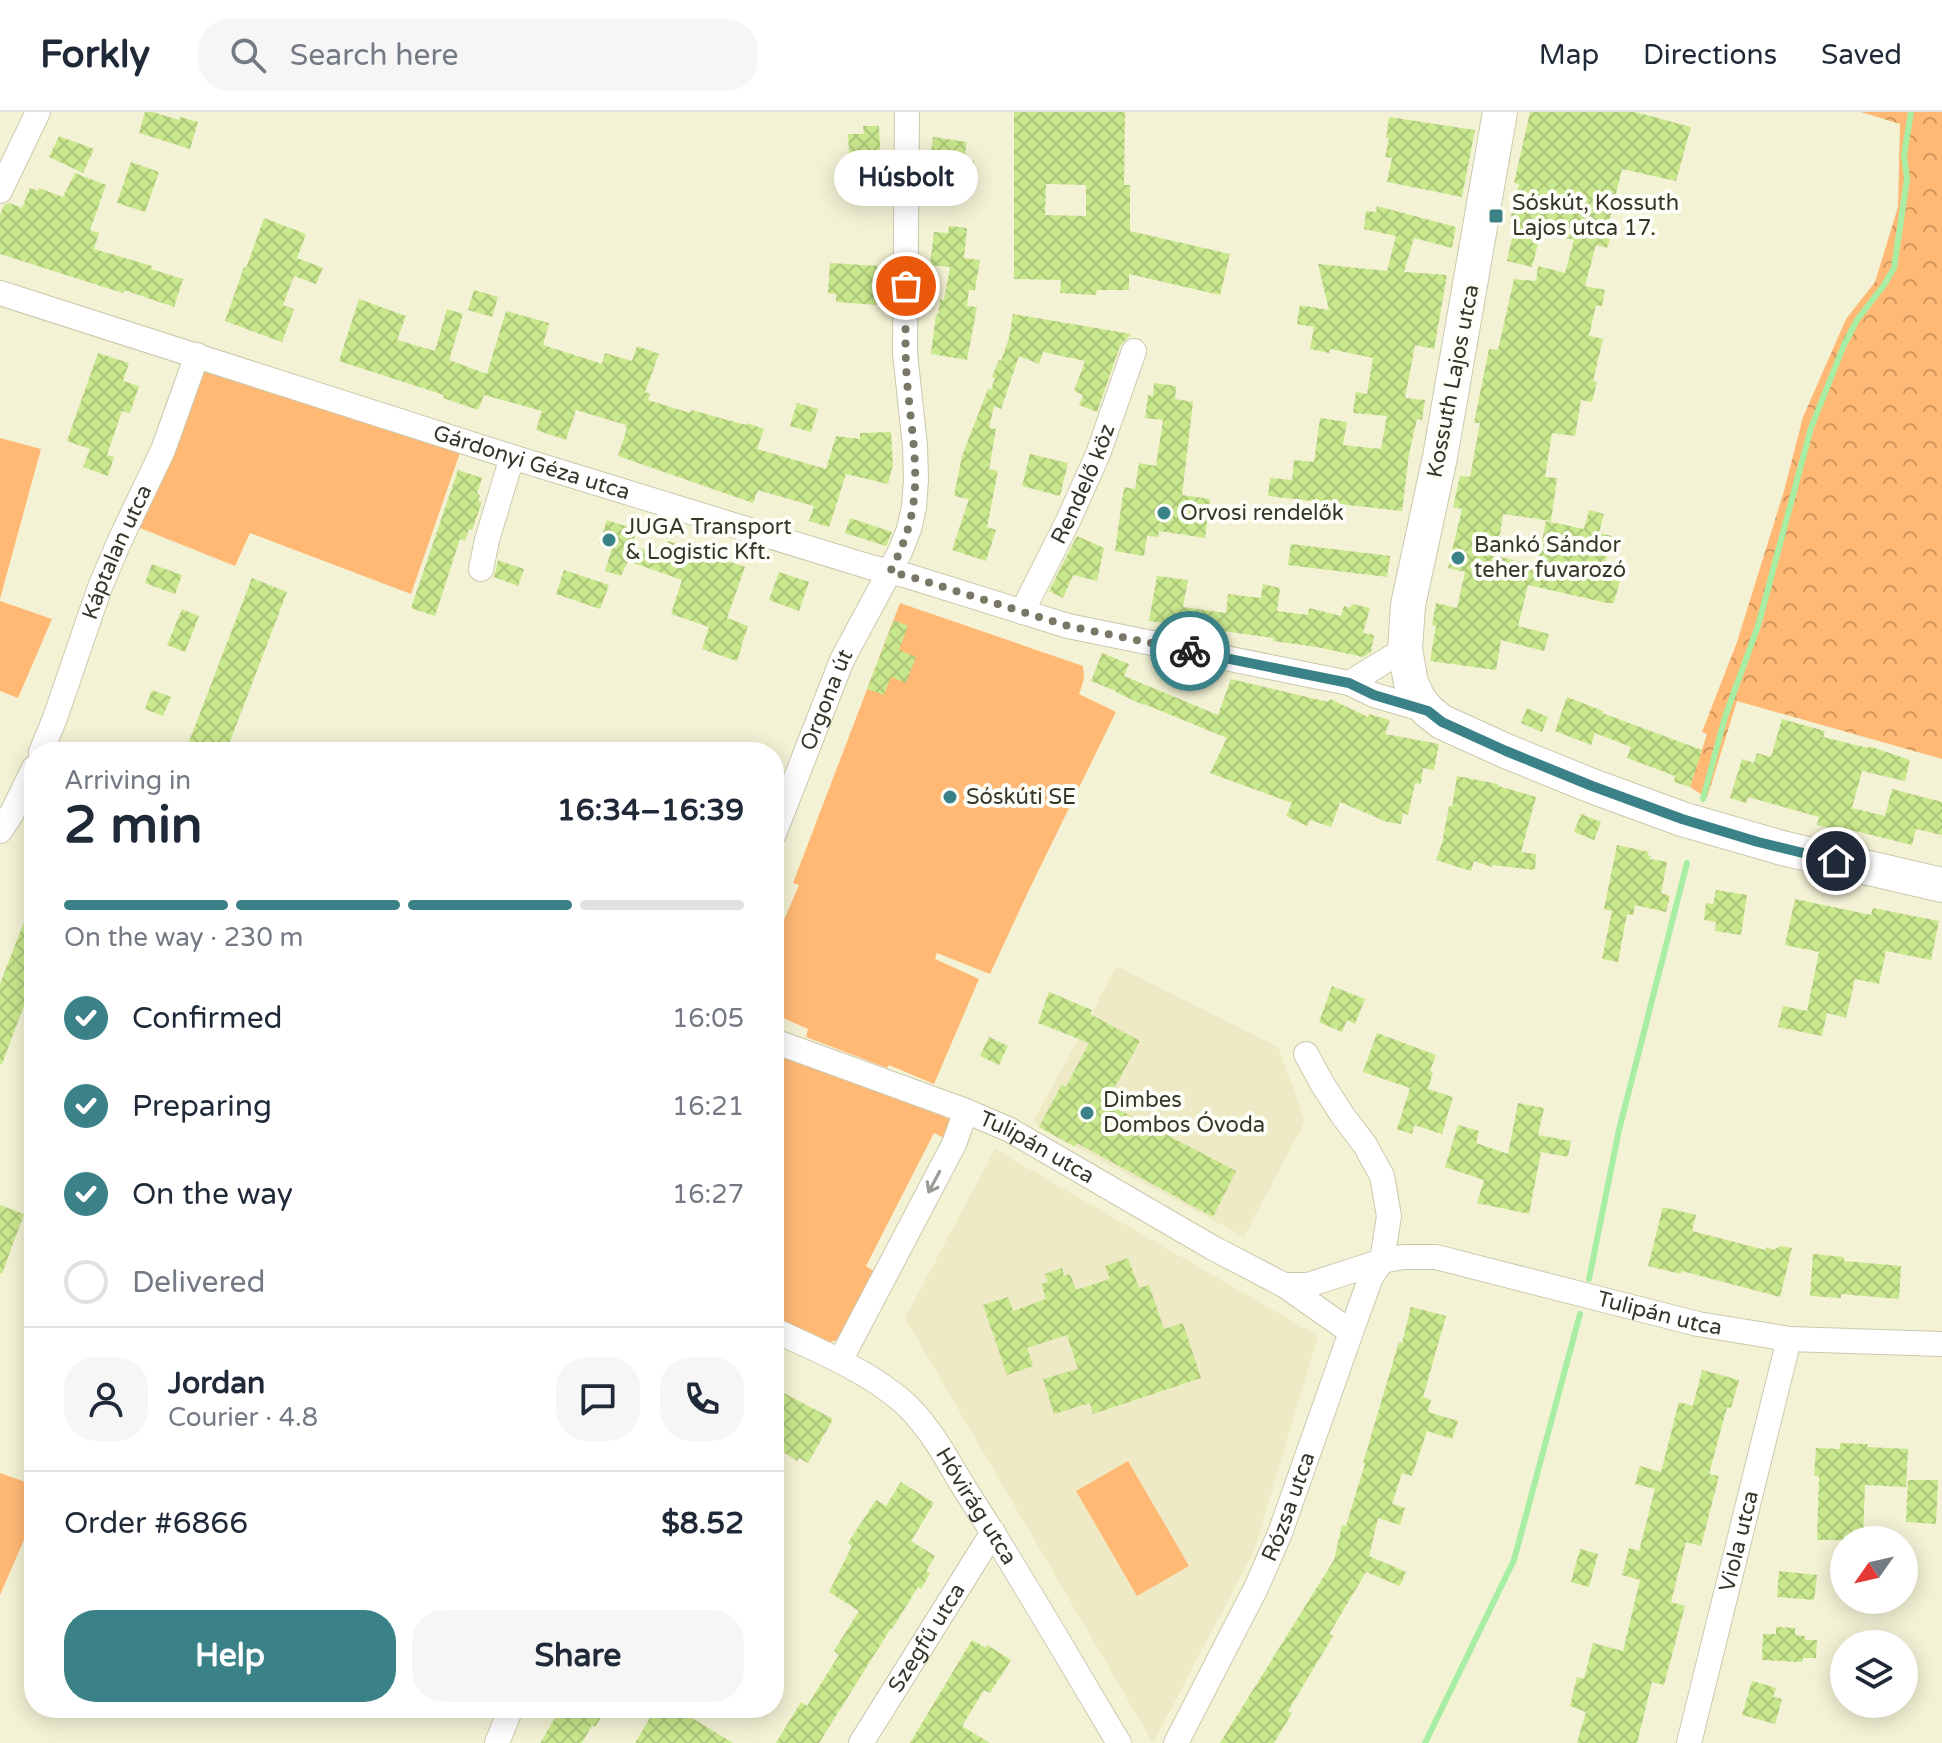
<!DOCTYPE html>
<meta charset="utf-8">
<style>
body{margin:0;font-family:"Varela Round",sans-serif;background:#f6f6f7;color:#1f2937;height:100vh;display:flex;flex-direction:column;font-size:30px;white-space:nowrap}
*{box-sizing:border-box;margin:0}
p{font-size:26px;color:#747a83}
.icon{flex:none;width:44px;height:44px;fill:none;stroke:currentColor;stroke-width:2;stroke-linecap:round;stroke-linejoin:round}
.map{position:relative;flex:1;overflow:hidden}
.details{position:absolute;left:24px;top:630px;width:760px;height:976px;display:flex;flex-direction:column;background:#fff;border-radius:32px;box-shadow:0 4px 20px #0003}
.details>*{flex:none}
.needle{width:52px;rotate:236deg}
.controls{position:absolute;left:1830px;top:1414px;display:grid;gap:16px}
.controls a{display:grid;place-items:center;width:88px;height:88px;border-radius:50%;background:#fff;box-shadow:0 4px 20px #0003;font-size:40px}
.pin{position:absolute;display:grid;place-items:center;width:68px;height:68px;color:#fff;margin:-34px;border:4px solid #fff;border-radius:50%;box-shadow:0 2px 8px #0007}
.courier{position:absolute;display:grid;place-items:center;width:80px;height:80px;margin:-40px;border:6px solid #3a8288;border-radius:50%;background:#fff;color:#222;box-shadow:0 2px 10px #0007}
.bubble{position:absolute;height:56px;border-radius:28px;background:#fff;box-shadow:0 4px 20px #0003;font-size:26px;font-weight:700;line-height:56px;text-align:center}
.head em{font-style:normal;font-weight:700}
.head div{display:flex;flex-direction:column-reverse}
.head{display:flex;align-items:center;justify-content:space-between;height:136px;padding:0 40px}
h1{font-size:52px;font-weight:700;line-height:60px}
.bar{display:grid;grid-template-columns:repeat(4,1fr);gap:12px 8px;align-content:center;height:96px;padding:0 40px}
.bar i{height:10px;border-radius:6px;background:#e0e1e3}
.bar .on{background:#3a8288}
.bar p{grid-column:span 4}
.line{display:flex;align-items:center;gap:20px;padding:0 40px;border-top:2px solid #e0e1e3}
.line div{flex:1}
.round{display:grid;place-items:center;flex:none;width:84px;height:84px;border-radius:32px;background:#f6f6f7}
ol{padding:0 40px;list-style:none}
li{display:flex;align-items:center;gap:24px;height:88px}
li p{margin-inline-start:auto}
li .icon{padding:8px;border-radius:50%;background:#3a8288;color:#fff;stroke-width:4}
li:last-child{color:#747a83}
li i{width:44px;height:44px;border:4px solid #e0e1e3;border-radius:50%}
.cta{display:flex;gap:16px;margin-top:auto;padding:16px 40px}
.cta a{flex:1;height:92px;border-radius:32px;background:#3a8288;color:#fff;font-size:32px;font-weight:700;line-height:92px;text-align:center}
.cta a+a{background:#f6f6f7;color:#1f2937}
header{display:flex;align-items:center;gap:48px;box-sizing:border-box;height:112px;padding:0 40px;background:#fff;border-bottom:2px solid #e0e1e3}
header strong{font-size:38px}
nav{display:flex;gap:44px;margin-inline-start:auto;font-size:28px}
.search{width:560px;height:72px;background:#f6f6f7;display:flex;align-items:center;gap:20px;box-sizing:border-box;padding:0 28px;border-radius:32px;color:#747a83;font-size:30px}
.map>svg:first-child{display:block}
</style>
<header>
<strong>Forkly</strong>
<div class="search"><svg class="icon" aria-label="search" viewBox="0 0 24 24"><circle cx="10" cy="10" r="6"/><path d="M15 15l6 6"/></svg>Search here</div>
<nav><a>Map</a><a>Directions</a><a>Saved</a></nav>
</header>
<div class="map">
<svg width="1942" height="1631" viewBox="0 0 1942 1631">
<defs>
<pattern id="forest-crowns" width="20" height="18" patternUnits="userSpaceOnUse" patternTransform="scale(2)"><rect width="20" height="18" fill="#ffb974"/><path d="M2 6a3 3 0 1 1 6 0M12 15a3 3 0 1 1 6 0" fill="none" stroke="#cf975f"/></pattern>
<pattern id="building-cross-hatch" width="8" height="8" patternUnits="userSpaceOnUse" patternTransform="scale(2)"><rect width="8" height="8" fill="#c9e78d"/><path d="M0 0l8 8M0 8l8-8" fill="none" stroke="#adc77a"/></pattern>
</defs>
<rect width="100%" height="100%" fill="#f4f2d5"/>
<!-- built -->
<path fill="#edeac5" d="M1116 854 1278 935 1305 1009 1244 1125 1039 1015 1034 1008 1085 915Z
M995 1037 1318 1224 1254 1439 1153 1631 905 1206Z"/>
<!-- green -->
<path fill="#ffb974" d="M211 256 462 335 411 482 250 421 235 454 135 414 199 264Z
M0 326 41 337 0 487Z
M0 489 52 507 18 586 0 579Z
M900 491 1083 554 1084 567 1079 582 1116 600 1028 780 990 862 937 841 935 847 979 867 934 972 889 953 887 956 806 925 808 917 774 902V831L799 773 793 771Z
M774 940 945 1005 950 1008 952 1013 946 1027 934 1021 866 1154 875 1160 843 1223 836 1228 829 1231 774 1209Z
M1128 1349 1189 1454 1137 1484 1076 1379Z
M0 1361 34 1373V1405L0 1483Z"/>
<!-- forest -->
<path fill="url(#forest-crowns)" d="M1861 0H1942V647L1737 589 1707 686 1690 675 1707 622 1702 620 1737 530 1784 379 1803 305 1846 207 1875 170 1898 95 1900 12Z"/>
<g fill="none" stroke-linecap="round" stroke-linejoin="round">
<!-- stream -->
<path stroke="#a8eda4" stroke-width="6" d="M1703 687 1725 605 1758 514 1811 316 1844 233 1857 208 1884 173 1894 156 1907 67 1904 43 1911 0
M1589 1167 1619 1018 1687 751
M1425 1631 1514 1448 1580 1202"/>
</g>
<!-- building -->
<path fill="url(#building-cross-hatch)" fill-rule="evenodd" d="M145 0H153L179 8 180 5 198 10 190 37 139 21Z
M1014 0H1125L1124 73H1130V119L1230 142 1220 183 1129 162V178H1097L1096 183 1060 181 1061 168 1014 167ZM1046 72 1086 73V104L1045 103Z
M1530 0H1635L1691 15 1676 69 1622 57 1608 114 1614 116 1607 136 1596 133 1585 174 1605 178 1602 194 1596 193 1589 224 1603 227 1593 269 1597 270 1592 290 1581 288 1575 324 1552 321 1545 365 1557 366 1551 409 1503 402 1497 444 1537 454 1546 409 1584 417 1589 398 1604 402 1599 421 1612 424 1603 461 1621 465 1614 491H1607L1528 473 1518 514 1549 522 1544 539 1501 528 1496 558 1430 549 1436 514 1432 513 1436 491 1457 496 1465 460 1448 456 1462 397 1453 395 1460 364 1470 365 1480 311H1474L1489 237 1498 238 1514 167 1536 169 1538 154 1565 161 1574 128 1541 120 1532 155 1507 149 1515 113 1509 112 1519 72 1514 71Z
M1389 5 1475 18 1462 85 1387 70 1392 46 1385 45 1389 26H1386Z
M863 14H879L881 53 850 55 848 22H864Z
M59 24 94 37 83 61 49 45Z
M933 25 967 30 964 47 974 49 972 69 928 62Z
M131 50 159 60 145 100 117 91Z
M75 61 106 73 90 118 99 121 94 137 152 154 151 157 183 167 174 195 124 178 123 181 0 142V103L4 93 9 91 22 96 30 76 38 79 39 76 63 85Z
M1377 94 1456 115 1452 136 1414 126 1404 160 1447 163 1434 237 1415 233 1405 286 1425 288 1422 308 1417 307 1409 342 1402 399 1268 384 1270 366 1292 368 1294 348 1314 350 1320 306 1347 310 1343 333 1381 337 1387 304 1353 301 1356 280 1367 282 1373 246 1330 237 1329 241 1310 237 1314 215 1297 212 1300 193 1329 198 1318 152 1387 159 1396 124 1364 117 1366 99 1376 100Z
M264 106 306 122 297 146 323 156 316 172 294 164 283 193 294 197 282 230 225 209 244 155 246 156Z
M949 114 967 116 964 146 980 148 975 178H969L967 194 977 195 967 248 931 242 936 202 938 203 940 187 944 188 950 155 930 153 934 120 948 121Z
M830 151 880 154 877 193 836 190V182L828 181Z
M474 178 498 185 492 205 468 198Z
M359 187 406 204 397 228 435 239 447 197 463 202 449 248 487 262 506 199 549 211 543 233 602 252 605 241 632 249 637 234 659 242 645 280 650 282 648 288 690 301 691 298 746 313 747 311 764 317 757 337 826 357 836 324 860 327V321L891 320 893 353 888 372 846 362 829 415 809 409 814 394 758 378 753 391 618 344 627 316 625 315 626 313 576 298 566 328 536 318 542 299 484 283 478 298 443 286 444 283 339 249Z
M1013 202 1131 222 1120 234 1097 300 1079 293 1083 283 1074 279 1085 249 1043 240 1039 252 1019 244 1001 297 994 294 989 316 996 317 989 357 998 359 987 415 996 418 986 449 952 438 969 387 954 384 962 344 988 277 991 278 995 266 992 265 999 248 1001 249 1009 226Z
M98 241 129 251 123 269 139 274 130 301 122 299 107 343 114 345 108 364 83 355 90 337 67 329Z
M1154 271 1176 274 1175 287 1193 290 1182 383 1210 387 1205 426 1159 419 1158 425 1147 424 1144 444 1115 439 1124 375 1135 377 1139 351 1156 354 1163 308 1145 306 1148 283 1153 284Z
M797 291 818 297 811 320 790 314Z
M1030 342 1068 351 1060 384 1022 374Z
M458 358 482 366 477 382 480 383 478 388 482 390 472 418 469 417 465 429 460 427 435 504 411 496Z
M850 406 892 420 886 434 845 421Z
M607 408 637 418 632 433 663 445 668 429 745 455 727 506 748 514 741 534H742L737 549 702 537 709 515 671 502 682 468 628 449 621 464 605 459 612 436 599 432Z
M1077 424 1104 436 1097 469 1073 463 1063 486 1049 479Z
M1291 432 1390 444 1387 465 1288 453Z
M498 448 524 457 518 474 494 465Z
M152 452 182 463 175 482 145 471Z
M564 458 609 473 600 497 556 482Z
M779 460 809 470 799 499 769 488Z
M1157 464 1188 468 1183 495 1226 501 1228 482 1261 486 1263 472 1280 476 1277 499 1308 503 1309 496 1341 504 1344 494 1350 496 1352 492 1370 496 1363 521 1374 523 1371 540 1363 545 1317 535 1273 529 1274 526 1149 509Z
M252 466 287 480 226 640H185Z
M182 497 199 504 185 540 167 533Z
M894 508 908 514 899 538 916 545 906 571 891 565 884 583 867 577Z
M1102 541 1129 552 1124 564 1218 603 1231 567 1328 590 1330 587 1368 605 1369 602 1390 608 1385 622 1439 632 1434 658 1423 656 1421 672 1415 671 1408 703 1403 701 1401 712 1387 710 1340 690 1331 715 1310 708 1307 714 1286 704 1292 691 1210 661 1227 626 1144 592 1143 593 1116 580V579L1091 569Z
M152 578 171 585 163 604 145 597Z
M1567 585 1603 599 1602 601 1702 638 1690 675 1674 670 1675 664 1627 646 1631 635 1595 621 1591 633 1555 619Z
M1527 596 1548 605 1542 620 1521 611Z
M1782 607 1825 619 1823 625 1868 636 1869 634 1910 648 1905 669 1862 659 1852 696 1885 704 1892 677 1942 690V723L1916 717 1912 733 1847 717 1846 720 1817 713 1819 705 1748 685 1746 691 1730 686 1742 647 1754 651 1757 641 1771 645Z
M1457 664 1498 672V674L1536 685 1521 740 1536 742 1535 758 1493 753 1492 755 1474 749 1471 759 1436 748 1442 731 1449 694 1452 695Z
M1581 702 1601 710 1594 728 1574 720Z
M1617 733 1649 740 1648 744H1651L1650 747 1667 750 1661 781 1670 784 1666 800 1635 793 1633 803 1627 802 1618 850 1602 847 1612 799 1604 797Z
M1716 778 1747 783 1741 823 1715 819 1716 810 1704 808 1706 791 1713 792Z
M33 787 34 867 2 952H0V872Z
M1795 787 1871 803 1873 796 1939 809 1931 848 1886 839 1879 872 1855 867 1846 906 1827 901 1822 924 1778 915 1783 894 1807 899 1819 840 1785 833Z
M1332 874 1365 887 1355 912 1347 908 1342 920 1319 910Z
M1049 880 1092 898 1090 902 1140 929 1106 991 1236 1059 1213 1105 1077 1031 1075 1035 1039 1015 1062 972 1066 975 1089 931 1038 911Z
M1377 921 1436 943 1430 959 1433 960 1428 977 1453 985 1442 1022 1414 1013 1412 1022 1397 1017 1410 976 1363 960Z
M989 925 1008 934 999 953 980 944Z
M1518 991 1544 996 1538 1023 1571 1029 1568 1045 1541 1040 1529 1102 1477 1091 1484 1068 1445 1055 1458 1013 1479 1019 1476 1031 1508 1042Z
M0 1093 24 1102 2 1162 0 1161Z
M1663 1095 1696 1103 1692 1119 1765 1138 1766 1135 1774 1138 1780 1134 1792 1136 1780 1185 1682 1159 1681 1162 1648 1154Z
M1813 1142 1844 1145V1149L1901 1154 1899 1187 1841 1182V1186L1810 1184Z
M1128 1146 1139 1176 1149 1173 1164 1217 1183 1211 1201 1266 1093 1302 1090 1291 1054 1302 1043 1267 1078 1257 1067 1223 1027 1236 1033 1254 1007 1263 983 1193 1008 1185 1013 1199 1046 1187 1041 1172 1048 1170 1045 1162 1062 1156 1064 1164 1070 1162 1076 1178 1110 1167 1105 1154Z
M1411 1195 1446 1204 1423 1285 1431 1288 1428 1300 1458 1309 1452 1327 1427 1319 1412 1364 1402 1361 1392 1392 1405 1396 1400 1413 1378 1406 1369 1444 1406 1460 1400 1474 1366 1460 1329 1522 1333 1524 1288 1599 1292 1601 1274 1631H1220L1334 1448 1342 1413 1346 1414 1365 1352 1363 1351 1399 1230 1402 1231Z
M1702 1258 1739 1268 1731 1296 1727 1295 1709 1362 1719 1364 1701 1434 1686 1430 1671 1490 1685 1494 1664 1573 1652 1570 1637 1631H1577L1586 1600 1570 1594 1577 1565 1584 1567 1593 1531 1623 1539 1640 1468 1622 1463 1629 1436 1639 1439 1655 1377 1635 1372 1640 1354 1661 1360 1679 1290 1693 1294Z
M780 1279 833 1307 808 1351 799 1346 797 1349 774 1334V1290Z
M1840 1331 1868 1332 1867 1335 1908 1337 1906 1375 1865 1373 1863 1428H1817L1819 1364H1814L1816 1336 1840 1337Z
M1908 1368H1938L1936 1412 1906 1410Z
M901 1370 934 1391 911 1429 935 1444 926 1459 930 1461 921 1477 918 1475 892 1517 891 1516 819 1631H776L801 1590 807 1594 839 1543 834 1539 859 1499 829 1480 852 1434 848 1431 876 1388 886 1394Z
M1580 1437 1598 1442 1589 1475 1571 1470Z
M1779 1459 1817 1463 1814 1488 1777 1485Z
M1776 1515 1795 1516V1523L1805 1524V1528H1817L1816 1546H1803L1802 1550 1762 1548 1763 1522H1776Z
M972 1528 986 1536 987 1533 1011 1548 990 1581 984 1578 962 1614 990 1631H910Z
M1752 1569 1776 1576 1773 1585 1782 1587 1775 1612 1742 1603Z
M561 1596H607L595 1615 592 1613 582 1631H540Z
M656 1596H692L687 1603 733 1631H635Z"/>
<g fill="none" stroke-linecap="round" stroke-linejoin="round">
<!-- street casing -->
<g stroke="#cbc9ad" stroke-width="26">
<g id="street">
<path d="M0 79 38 0"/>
<path id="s1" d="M0 181 512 345 870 455 908 464 1068 514 1349 571 1374 583 1428 599"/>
<path d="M481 457 487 428 512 345"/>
<path id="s2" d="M1022 500 1068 409 1098 342 1134 239"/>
<path d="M1349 571 1405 537"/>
<path id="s3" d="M41 640 55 606 100 475 120 428 163 338 197 243"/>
<path d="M0 719 12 701 34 656"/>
<path id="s4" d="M774 722 842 548 900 440 909 417 914 395 916 368 915 334 905 241 907 0"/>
<path id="s5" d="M774 929 966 999 1010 1018 1213 1136 1284 1173H1308L1382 1149 1403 1145H1436L1698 1212 1789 1227 1942 1232"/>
<path d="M1284 1173 1351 1220"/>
<path id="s6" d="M774 1218C817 1238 864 1257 901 1288 930 1313 948 1350 968 1382 1021 1463 1069 1548 1119 1631"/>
<path d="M840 1249 954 1032 966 999"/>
<path d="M497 1631 511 1596"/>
<path id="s7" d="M861 1631 993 1420"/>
<path id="s8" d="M1176 1631 1256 1476 1280 1421 1351 1220 1371 1165 1382 1149 1389 1104 1382 1064 1365 1033 1343 1004 1323 973 1306 942"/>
<path id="s9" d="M1689 1631 1789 1227"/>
</g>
</g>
<!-- secondary casing -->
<g stroke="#cbc9ad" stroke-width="36">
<path id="secondary" d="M1500 0 1440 345 1408 493 1405 537 1411 571 1418 586 1428 599 1442 610 1506 639 1592 674 1682 707 1782 736 1942 773"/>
</g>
<!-- street -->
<use href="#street" stroke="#fff" stroke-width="24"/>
<!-- secondary -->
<use href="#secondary" stroke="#fff" stroke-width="34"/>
</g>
<!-- one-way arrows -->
<defs><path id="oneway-shaft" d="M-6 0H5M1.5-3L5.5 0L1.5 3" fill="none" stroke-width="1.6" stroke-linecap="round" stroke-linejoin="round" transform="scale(2)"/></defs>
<use stroke="#9b9a95" href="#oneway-shaft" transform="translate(934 1070) rotate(118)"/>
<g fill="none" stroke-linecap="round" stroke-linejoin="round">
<!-- done -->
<path stroke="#797866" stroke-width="8" stroke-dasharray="0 14.4" d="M906 174C906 209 904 244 908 279 915 351 926 392 890 460L908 464 1068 514 1190 539"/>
<!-- route -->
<path stroke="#3a8288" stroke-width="10" d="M1190 539 1349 571 1374 583 1428 599 1442 610 1506 639 1592 674 1682 707 1758 730 1836 749"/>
</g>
<!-- markers -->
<g fill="#3a8288" stroke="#fefef8" stroke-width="3">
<rect x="1488" y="96" width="16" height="16" rx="4"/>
<circle cx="1164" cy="401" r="8"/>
<circle cx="609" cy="428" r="8"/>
<circle cx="1458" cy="446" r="8"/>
<circle cx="950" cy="685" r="8"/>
<circle cx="1087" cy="1001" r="8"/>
</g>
<g text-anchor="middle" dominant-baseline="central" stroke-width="8" stroke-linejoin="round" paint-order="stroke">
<!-- poi labels -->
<g font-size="22" fill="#37362b" stroke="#fefef8" text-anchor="start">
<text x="1512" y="91">Sóskút, Kossuth<tspan x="1512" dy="25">Lajos utca 17.</tspan></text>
<text x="1180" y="401">Orvosi rendelők</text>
<text x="625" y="415">JUGA Transport<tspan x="625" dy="25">&amp; Logistic Kft.</tspan></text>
<text x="1474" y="433">Bankó Sándor<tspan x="1474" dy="25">teher fuvarozó</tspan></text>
<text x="966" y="685">Sóskúti SE</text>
<text x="1103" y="988">Dimbes<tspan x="1103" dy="25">Dombos Óvoda</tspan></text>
</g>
<!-- street labels -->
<g font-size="22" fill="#37362b" stroke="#fefef8">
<text transform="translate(1453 269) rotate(-79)">Kossuth Lajos utca</text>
<text stroke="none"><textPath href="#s1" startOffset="558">Gárdonyi Géza utca</textPath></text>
<text stroke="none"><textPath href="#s2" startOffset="142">Rendelő köz</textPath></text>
<text stroke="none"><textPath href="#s3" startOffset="214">Káptalan utca</textPath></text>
<text stroke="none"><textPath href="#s4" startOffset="144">Orgona út</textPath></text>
<text stroke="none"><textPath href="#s5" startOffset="284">Tulipán utca</textPath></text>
<text stroke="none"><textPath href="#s5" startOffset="954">Tulipán utca</textPath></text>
<text stroke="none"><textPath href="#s8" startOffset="262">Rózsa utca</textPath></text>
<text stroke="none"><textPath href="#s6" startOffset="276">Hóvirág utca</textPath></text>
<text stroke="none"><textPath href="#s9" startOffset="208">Viola utca</textPath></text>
<text stroke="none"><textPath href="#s7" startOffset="124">Szegfű utca</textPath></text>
</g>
</g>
</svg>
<div class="controls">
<a><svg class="needle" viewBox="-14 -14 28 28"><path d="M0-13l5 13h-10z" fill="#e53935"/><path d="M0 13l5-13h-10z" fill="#747a83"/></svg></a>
<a><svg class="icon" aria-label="layers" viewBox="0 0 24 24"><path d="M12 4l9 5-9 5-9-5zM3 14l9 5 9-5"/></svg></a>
</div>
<div class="pin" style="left:906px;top:174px;background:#ea580c"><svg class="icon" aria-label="bag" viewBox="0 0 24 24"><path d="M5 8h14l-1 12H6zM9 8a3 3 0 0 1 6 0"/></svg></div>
<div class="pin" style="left:1836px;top:749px;background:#1f2937"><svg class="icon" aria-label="home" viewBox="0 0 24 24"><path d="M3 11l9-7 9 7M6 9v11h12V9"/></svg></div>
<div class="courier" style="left:1190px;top:539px"><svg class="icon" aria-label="bike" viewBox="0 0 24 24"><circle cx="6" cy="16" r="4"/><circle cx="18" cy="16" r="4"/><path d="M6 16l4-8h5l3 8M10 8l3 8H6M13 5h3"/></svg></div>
<div class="bubble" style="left:834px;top:38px;width:144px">Húsbolt</div>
<section class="details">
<div class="head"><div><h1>2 min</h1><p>Arriving in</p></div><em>16:34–16:39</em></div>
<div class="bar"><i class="on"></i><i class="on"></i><i class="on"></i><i></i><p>On the way · 230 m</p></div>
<ol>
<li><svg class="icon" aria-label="check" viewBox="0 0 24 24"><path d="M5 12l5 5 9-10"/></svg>Confirmed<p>16:05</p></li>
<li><svg class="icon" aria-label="check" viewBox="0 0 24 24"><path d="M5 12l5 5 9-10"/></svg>Preparing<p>16:21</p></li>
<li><svg class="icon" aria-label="check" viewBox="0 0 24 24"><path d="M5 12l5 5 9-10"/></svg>On the way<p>16:27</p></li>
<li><i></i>Delivered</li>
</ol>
<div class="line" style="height:144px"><a class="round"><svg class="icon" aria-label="person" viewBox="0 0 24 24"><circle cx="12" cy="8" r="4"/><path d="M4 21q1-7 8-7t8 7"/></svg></a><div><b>Jordan</b><p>Courier · 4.8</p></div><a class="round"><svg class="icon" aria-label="chat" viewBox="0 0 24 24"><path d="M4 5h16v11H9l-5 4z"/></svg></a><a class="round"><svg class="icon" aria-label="phone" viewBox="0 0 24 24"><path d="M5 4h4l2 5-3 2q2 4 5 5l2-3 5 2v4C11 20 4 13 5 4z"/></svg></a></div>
<div class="line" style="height:104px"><div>Order #6866</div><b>$8.52</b></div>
<div class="cta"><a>Help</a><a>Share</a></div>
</section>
</div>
